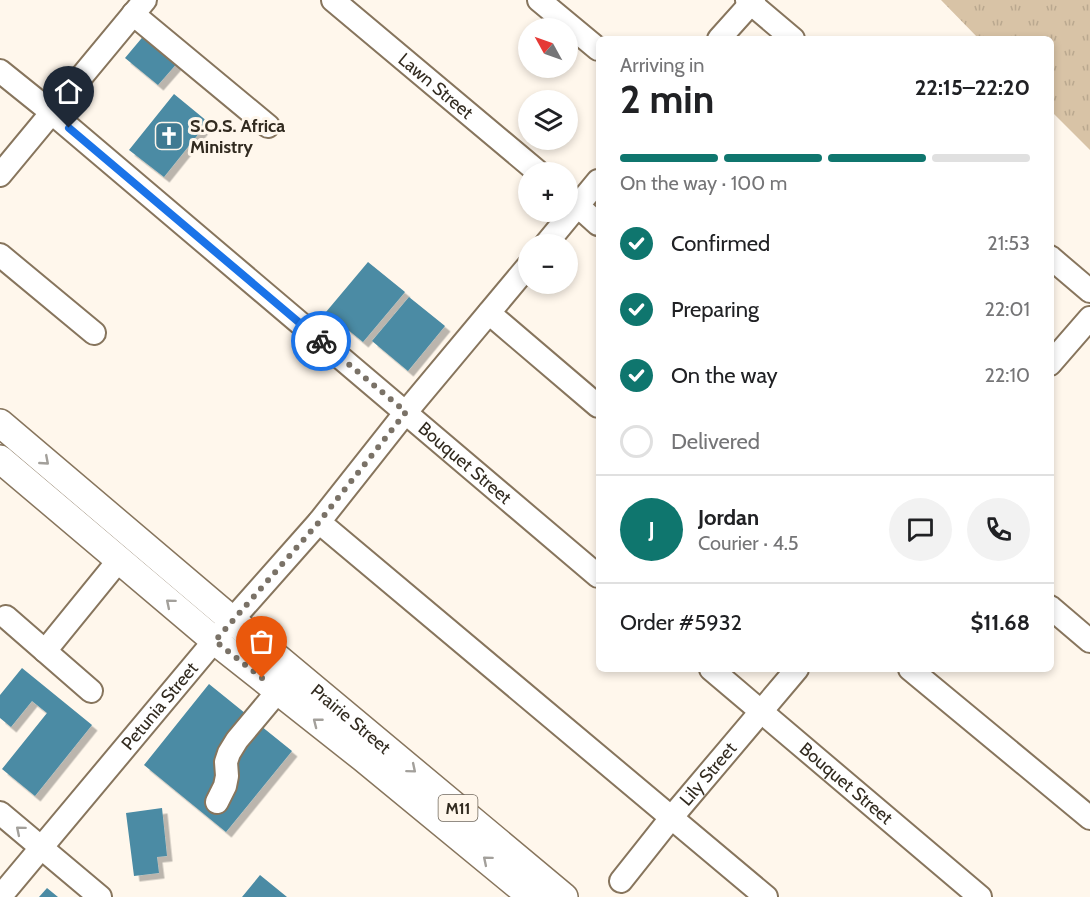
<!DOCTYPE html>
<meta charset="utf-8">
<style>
body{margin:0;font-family:Cabin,sans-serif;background:#f2f2f2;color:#202124;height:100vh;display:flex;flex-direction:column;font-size:22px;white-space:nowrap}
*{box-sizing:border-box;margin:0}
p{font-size:20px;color:#757577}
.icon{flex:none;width:33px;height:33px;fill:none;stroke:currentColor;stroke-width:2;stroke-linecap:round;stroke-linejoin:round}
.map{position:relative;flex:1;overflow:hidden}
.side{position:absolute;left:596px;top:36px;width:458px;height:636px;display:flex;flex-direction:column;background:#fff;border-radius:9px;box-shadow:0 3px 9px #0003}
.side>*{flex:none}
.needle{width:39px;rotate:310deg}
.controls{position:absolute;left:518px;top:18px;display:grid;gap:12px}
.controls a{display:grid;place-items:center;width:60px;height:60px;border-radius:50%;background:#fff;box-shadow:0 3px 9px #0003;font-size:30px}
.pin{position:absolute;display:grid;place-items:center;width:51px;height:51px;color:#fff;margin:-62px -26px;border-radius:50% 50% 50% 0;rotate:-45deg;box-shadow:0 0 6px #0007}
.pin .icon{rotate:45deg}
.courier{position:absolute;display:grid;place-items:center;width:60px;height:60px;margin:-30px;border:4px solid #1a73e8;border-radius:50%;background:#fff;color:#222;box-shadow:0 2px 8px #0007}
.overview em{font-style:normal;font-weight:700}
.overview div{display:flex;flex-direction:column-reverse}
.overview{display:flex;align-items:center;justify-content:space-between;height:102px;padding:0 24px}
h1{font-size:39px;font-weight:700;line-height:45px}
.bar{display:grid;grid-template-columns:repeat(4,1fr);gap:9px 6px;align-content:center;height:72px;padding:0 24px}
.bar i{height:8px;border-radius:4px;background:#e0e0e0}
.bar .selected{background:#0f766e}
.bar p{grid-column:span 4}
.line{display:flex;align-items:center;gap:15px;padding:0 24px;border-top:2px solid #e0e0e0}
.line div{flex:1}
.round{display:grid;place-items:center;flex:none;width:63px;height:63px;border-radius:32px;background:#f2f2f2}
ol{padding:0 24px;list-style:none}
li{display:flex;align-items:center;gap:18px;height:66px}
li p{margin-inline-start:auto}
li .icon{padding:6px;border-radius:50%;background:#0f766e;color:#fff;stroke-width:4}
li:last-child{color:#757577}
li i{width:33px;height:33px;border:3px solid #e0e0e0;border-radius:50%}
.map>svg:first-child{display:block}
</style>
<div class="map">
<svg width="1090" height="897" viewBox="0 0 1090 897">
<defs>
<pattern id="park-tufts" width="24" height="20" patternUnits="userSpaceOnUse" patternTransform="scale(1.5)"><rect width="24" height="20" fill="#d8c3a6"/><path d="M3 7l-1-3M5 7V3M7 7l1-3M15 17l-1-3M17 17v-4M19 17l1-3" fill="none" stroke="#baa88f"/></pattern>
<filter id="shadow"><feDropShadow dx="5.5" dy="5.5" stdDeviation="0" flood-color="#0004"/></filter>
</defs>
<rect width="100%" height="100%" fill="#fff7ec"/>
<!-- park -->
<path fill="url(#park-tufts)" d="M941 0H1090V150L1050 110V39H979Z"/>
<!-- building -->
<path fill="#4b8ba4" filter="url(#shadow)" d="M146 33 179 61 158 85 125 58Z
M174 94 208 122 164 177 129 150Z
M368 262 405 292 363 342 326 312Z
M409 297 445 326 408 371 372 341Z
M22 668 92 725 35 796 2 769 47 713 32 701 11 727 0 718V695Z
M209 684 292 751 226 832 144 765Z
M162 808 167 856 157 857 159 873 134 876 126 813Z
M260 875 287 897H242Z
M47 888 58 897H39Z"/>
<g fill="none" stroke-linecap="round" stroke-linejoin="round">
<!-- minor casing -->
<g stroke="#87755d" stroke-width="26">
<g id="minor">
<path id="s1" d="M333 0 538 172"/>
<path d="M539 0 598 49"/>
<path d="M747 0 793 39"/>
<path d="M133 14 268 126"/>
<path d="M719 39 754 0"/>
<path id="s2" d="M0 71 51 112 598 576"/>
<path d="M0 175 145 0"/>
<path d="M568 197 598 224"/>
<path d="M546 244 598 181"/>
<path d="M0 255 94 333"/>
<path d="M1050 257 1090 291"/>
<path d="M489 313 598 406"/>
<path d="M1050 364 1090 318"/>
<path d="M319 522 766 897"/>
<path d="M1050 607 1090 641"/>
<path d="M6 617 91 691"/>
<path d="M45 651 119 560"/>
<path id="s3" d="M711 669 980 897"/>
<path d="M910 669 1090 818"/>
<path d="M217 802 225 786 227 776 226 762 229 753 237 740 278 691"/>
<path d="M0 813 100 897"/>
<path id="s4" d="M621 881 671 818 797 669"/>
<path id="s5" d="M0 897 225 628 319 522 406 412 528 266"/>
</g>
</g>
<!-- major casing -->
<g stroke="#87755d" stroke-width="30">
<g id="major">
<path id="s6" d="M0 423 232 620 564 897"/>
<path d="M0 459 215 641 363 758 532 897"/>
</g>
</g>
<!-- minor -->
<use href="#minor" stroke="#fff" stroke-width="22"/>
<!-- major -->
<use href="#major" stroke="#fff" stroke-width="27"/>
</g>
<!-- one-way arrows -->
<defs><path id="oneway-chevron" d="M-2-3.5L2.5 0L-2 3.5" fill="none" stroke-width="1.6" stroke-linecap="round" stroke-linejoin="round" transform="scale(1.5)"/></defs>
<g stroke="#a3a09b">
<use href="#oneway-chevron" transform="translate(45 461) rotate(41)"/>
<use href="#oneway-chevron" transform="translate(170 603) rotate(-140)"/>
<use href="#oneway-chevron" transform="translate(317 722) rotate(-142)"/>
<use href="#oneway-chevron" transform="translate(412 769) rotate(40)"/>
<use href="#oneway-chevron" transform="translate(20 830) rotate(-140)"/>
<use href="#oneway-chevron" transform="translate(487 860) rotate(-140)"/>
</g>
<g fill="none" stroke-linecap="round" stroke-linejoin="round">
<!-- done -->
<path stroke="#7a7267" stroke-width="6" stroke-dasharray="0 10.8" d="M262 678 215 641 319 522 406 412 321 341"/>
<!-- route -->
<path stroke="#1a73e8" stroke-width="8" d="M69 128 321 341"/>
</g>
<!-- icons -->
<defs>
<g id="church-square" transform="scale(1.5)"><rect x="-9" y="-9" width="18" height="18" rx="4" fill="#3f7a92" stroke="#fff7ec"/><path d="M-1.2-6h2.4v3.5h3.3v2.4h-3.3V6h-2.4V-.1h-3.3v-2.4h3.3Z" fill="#fff"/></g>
</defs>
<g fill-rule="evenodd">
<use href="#church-square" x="169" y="136"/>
</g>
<g text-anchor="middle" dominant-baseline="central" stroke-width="6" stroke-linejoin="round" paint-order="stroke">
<!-- shield labels -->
<rect fill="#fff7ec" stroke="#70685d" stroke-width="1.5" x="438.5" y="795" width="39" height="26" rx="4.5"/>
<g font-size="16" font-weight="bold" fill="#322b20">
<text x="458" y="808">M11</text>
</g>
<!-- street labels -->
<g font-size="18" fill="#322b20" stroke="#fff7ec">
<text stroke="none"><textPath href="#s1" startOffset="134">Lawn Street</textPath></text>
<text stroke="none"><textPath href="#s2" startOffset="608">Bouquet Street</textPath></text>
<text stroke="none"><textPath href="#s5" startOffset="249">Petunia Street</textPath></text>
<text stroke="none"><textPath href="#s6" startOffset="459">Prairie Street</textPath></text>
<text stroke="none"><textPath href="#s4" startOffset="138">Lily Street</textPath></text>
<text stroke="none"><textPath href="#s3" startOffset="177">Bouquet Street</textPath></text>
</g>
<!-- poi labels -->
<g font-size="18" font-weight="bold" fill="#322b20" stroke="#fff7ec" text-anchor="start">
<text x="190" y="126">S.O.S. Africa<tspan x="190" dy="21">Ministry</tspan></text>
</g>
</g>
</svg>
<div class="controls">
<a><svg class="needle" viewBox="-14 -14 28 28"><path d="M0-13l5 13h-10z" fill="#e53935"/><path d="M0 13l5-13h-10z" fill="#757577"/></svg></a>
<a><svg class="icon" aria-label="layers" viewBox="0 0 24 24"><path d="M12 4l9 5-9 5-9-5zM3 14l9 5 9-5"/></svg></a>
<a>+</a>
<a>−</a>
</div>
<div class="pin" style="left:262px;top:678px;background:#ea580c"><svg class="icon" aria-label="bag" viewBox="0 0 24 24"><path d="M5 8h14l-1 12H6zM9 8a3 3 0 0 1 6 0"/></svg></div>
<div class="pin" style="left:69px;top:128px;background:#1f2937"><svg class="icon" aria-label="home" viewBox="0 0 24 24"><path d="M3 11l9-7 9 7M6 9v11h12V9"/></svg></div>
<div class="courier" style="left:321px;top:341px"><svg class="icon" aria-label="bike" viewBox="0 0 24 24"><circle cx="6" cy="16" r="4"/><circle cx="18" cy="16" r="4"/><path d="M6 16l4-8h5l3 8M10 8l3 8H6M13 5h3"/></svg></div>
<section class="side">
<div class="overview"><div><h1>2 min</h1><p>Arriving in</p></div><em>22:15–22:20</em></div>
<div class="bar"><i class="selected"></i><i class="selected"></i><i class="selected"></i><i></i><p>On the way · 100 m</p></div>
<ol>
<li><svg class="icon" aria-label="check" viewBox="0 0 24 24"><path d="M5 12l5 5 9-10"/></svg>Confirmed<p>21:53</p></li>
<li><svg class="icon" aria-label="check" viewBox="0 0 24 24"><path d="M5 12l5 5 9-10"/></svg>Preparing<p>22:01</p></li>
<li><svg class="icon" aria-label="check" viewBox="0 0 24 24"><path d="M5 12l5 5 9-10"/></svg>On the way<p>22:10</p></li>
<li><i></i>Delivered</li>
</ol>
<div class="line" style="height:108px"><b class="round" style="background:#0f766e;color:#fff">J</b><div><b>Jordan</b><p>Courier · 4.5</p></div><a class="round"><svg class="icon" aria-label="chat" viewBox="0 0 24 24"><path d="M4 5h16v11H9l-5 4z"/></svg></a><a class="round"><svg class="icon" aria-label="phone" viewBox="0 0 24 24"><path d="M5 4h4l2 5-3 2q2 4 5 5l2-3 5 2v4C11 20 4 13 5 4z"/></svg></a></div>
<div class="line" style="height:78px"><div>Order #5932</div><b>$11.68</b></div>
</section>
</div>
